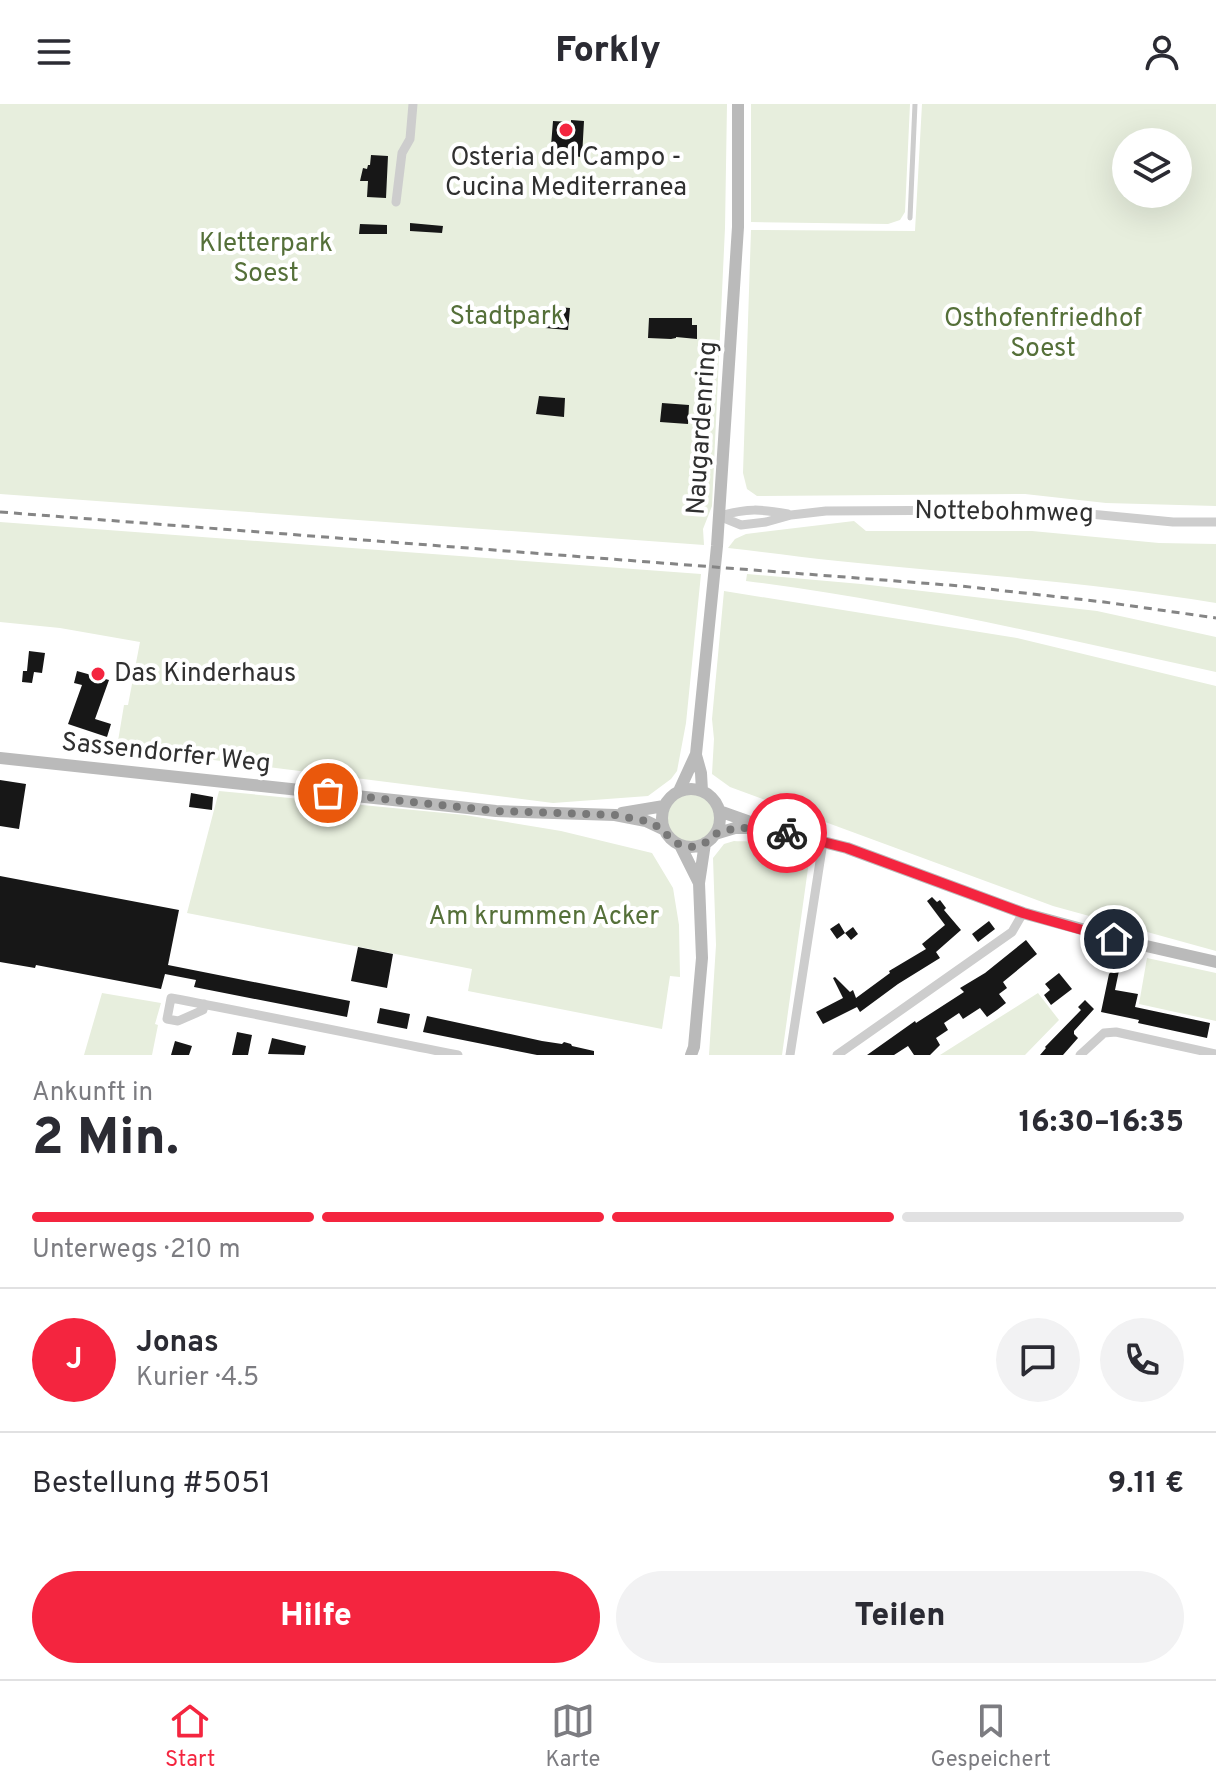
<!DOCTYPE html>
<html lang="de">
<meta charset="utf-8">
<style>
body{margin:0;font-family:Overpass,sans-serif;background:#f2f2f3;color:#2b2b33;height:100vh;display:flex;flex-direction:column;font-size:30px;white-space:nowrap}
*{box-sizing:border-box;margin:0}
p{font-size:26px;color:#7c7c81}
.icon{flex:none;width:44px;height:44px;fill:none;stroke:currentColor;stroke-width:2;stroke-linecap:round;stroke-linejoin:round}
.map{position:relative;height:951px;overflow:hidden}
.details{display:flex;flex-direction:column;background:#fff;flex:1}
.details>*{flex:none}
.controls{position:absolute;left:1112px;top:24px;display:grid;gap:16px}
.controls a{display:grid;place-items:center;width:80px;height:80px;border-radius:50%;background:#fff;box-shadow:0 8px 32px #0002;font-size:40px}
.pin{position:absolute;display:grid;place-items:center;width:68px;height:68px;color:#fff;margin:-34px;border:4px solid #fff;border-radius:50%;box-shadow:0 2px 8px #0007}
.courier{position:absolute;display:grid;place-items:center;width:80px;height:80px;margin:-40px;border:6px solid #f4253f;border-radius:50%;background:#fff;color:#222;box-shadow:0 2px 10px #0007}
.headline em{font-style:normal;font-weight:800}
.headline div{display:flex;flex-direction:column-reverse}
.headline{display:flex;align-items:center;justify-content:space-between;height:136px;padding:0 32px}
h1{font-size:52px;font-weight:800;line-height:60px}
.bar{display:grid;grid-template-columns:repeat(4,1fr);gap:12px 8px;align-content:center;height:96px;padding:0 32px}
.bar i{height:10px;border-radius:6px;background:#e1e1e2}
.bar .current{background:#f4253f}
.bar p{grid-column:span 4}
.line{display:flex;align-items:center;gap:20px;padding:0 32px;border-top:2px solid #e1e1e2}
.line div{flex:1}
.round{display:grid;place-items:center;flex:none;width:84px;height:84px;border-radius:42px;background:#f2f2f3}
.cta{display:flex;gap:16px;margin-top:auto;padding:16px 32px}
.cta a{flex:1;height:92px;border-radius:48px;background:#f4253f;color:#fff;font-size:32px;font-weight:800;line-height:92px;text-align:center}
.cta a+a{background:#f2f2f3;color:#2b2b33}
header{display:flex;justify-content:space-between;align-items:center;height:104px;padding:0 32px;background:#fff;font-size:36px;font-weight:800}
.dock{display:flex;justify-content:space-around;align-items:center;height:112px;border-top:2px solid #e1e1e2;background:#fff;font-size:22px;color:#7c7c81}
.dock a{display:grid;justify-items:center;gap:4px}
.dock .current{color:#f4253f}
.map>svg:first-child{display:block}
</style>
<header><svg class="icon" aria-label="menu" viewBox="0 0 24 24"><path d="M4 6h16M4 12h16M4 18h16"/></svg>Forkly<svg class="icon" aria-label="person" viewBox="0 0 24 24"><circle cx="12" cy="8" r="4"/><path d="M4 21q1-7 8-7t8 7"/></svg></header>
<div class="map">
<svg width="1216" height="951" viewBox="0 0 1216 951">
<rect width="100%" height="100%" fill="#fff"/>
<!-- green -->
<path fill="#e7eedd" fill-rule="evenodd" d="M0 0H727L725 124 712 402 703 425 704 441 0 390Z
M751 0H910L905 108 900 116 888 120 751 118Z
M922 0H1216V402L1106 399 1025 390 757 392 747 385 743 369 751 126 915 127ZM1178 38V90H1126V38Z
M854 417 866 427H1032L1159 439 1216 440V499C1091 478 964 470 838 457 801 453 765 448 728 444L735 435 746 430Z
M0 418 701 470 686 619 677 667 671 675 648 692 553 699 166 650 116 649 124 601H128L140 538 60 524 0 518Z
M747 470 861 480 1097 507 1216 533V568C1060 534 905 497 746 477Z
M724 487 1017 534 1216 582V847L1053 802 730 683 712 670 714 635 712 615Z
M219 687 465 711 561 727 652 749 673 784 679 821 680 873 670 872 662 925 468 887 472 865 187 809Z
M667 714a24 24 0 1 1 48 0a24 24 0 1 1-48 0Z
M734 737C754 738 794 737 810 750L782 951H709L716 841 713 754 724 740Z
M1147 854 1216 869V917L1139 900Z
M102 889 161 899 155 920 158 921 152 951H84Z
M1038 889 1059 916 1025 951H940Z"/>
<!-- building -->
<path fill="#171717" d="M571 16 584 17 582 53 557 51V43L551 42 553 17 571 18Z
M371 51 388 52 386 94 367 93 368 77H360L363 64 367 65 368 61H370Z
M410 119 443 122 442 129 410 127Z
M360 120 387 121V130H359Z
M547 202 570 204 568 226 545 224Z
M649 214H692V221H697V235L676 233V234L671 235 648 234Z
M539 292 565 294 564 313 536 310Z
M662 299 689 301 688 320 660 318Z
M29 547 45 549 42 569 34 568 32 579 22 578 23 567H27Z
M77 567 109 576 95 615 111 620 107 633 68 620 82 581 74 579Z
M0 676 26 680 19 725 0 722Z
M191 689 213 693 212 706 189 703Z
M0 772 179 806 168 861 350 897 347 913 194 883 196 876 165 870 161 885 36 861 35 864 0 858Z
M932 793 937 798 940 796 946 804 944 806 961 826 936 848 940 854 898 880 860 908 857 903 823 920 816 908 843 894 833 874 835 873 850 888 853 886 856 894 890 869 889 867 926 845 922 840 945 821 927 797Z
M989 817 995 825 978 838 972 830Z
M839 819 845 829 853 823 858 830 851 836 845 829 837 835 830 825Z
M1026 836 1037 850 1003 878 1007 884 999 890 1006 899 997 906 987 913 980 904 963 915 959 909 944 919 948 926 936 934 940 941 930 951H914L908 942 894 951H867L915 917 916 919 964 888 960 884 985 869Z
M358 843 393 850 387 884 351 877Z
M1121 857 1115 886 1138 890 1135 903 1210 919 1207 934 1138 919 1139 916 1101 908 1109 870Z
M1059 869 1072 885 1051 901 1044 891 1050 886 1045 880Z
M1085 896 1094 905 1074 927V930L1078 934 1063 951H1040L1046 944 1045 943 1081 906 1078 903Z
M380 904 410 910 407 925 377 919Z
M427 912 542 937 562 940 564 938 571 940 572 942 594 947V951H537L423 928Z
M237 928 252 931 248 951H232Z
M272 934 306 942 304 951 268 950Z
M175 937 192 942 189 951H171Z"/>
<g fill="none" stroke-linecap="round" stroke-linejoin="round">
<!-- lane -->
<path stroke="#cdcdcd" stroke-width="5" d="M910 114 915 0"/>
<!-- street -->
<path stroke="#cdcdcd" stroke-width="9" d="M396 98 402 49 410 35 413 0
M719 412 741 421 766 418 791 411 826 407 997 406 1090 410 1173 418H1216
M720 412C747 404 761 405 788 410
M204 900 203 906 178 917 167 915 171 894C267 912 362 932 458 951
M790 951 823 738
M837 951 1012 828 1023 809
M1080 951 1104 929 1116 928 1216 950"/>
<!-- secondary -->
<path stroke="#bababa" stroke-width="12" d="M696 651 701 669 702 687
M0 654 496 707 615 711 646 717 663 725
M662 714a29 29 0 1 1 58 0a29 29 0 1 1-58 0Z
M679 687 696 650 717 442 738 123V0
M719 707 767 724 847 744 1023 809 1133 839 1216 858
M622 709 664 702
M715 730 735 724H759
M680 741 699 779
M691 951 694 943 702 854 699 779 705 739"/>
<!-- rail -->
<path stroke="#858585" stroke-width="3" stroke-dasharray="8 6" stroke-linecap="butt" d="M0 408 961 482 1104 498 1216 514"/>
</g>
<g fill="none" stroke-linecap="round" stroke-linejoin="round">
<!-- done -->
<path stroke="#787878" stroke-width="8" stroke-dasharray="0 14.4" d="M328 689 496 707 615 711 646 717 663 725 670 735 680 741 693 743 705 739 715 730 735 724H767L787 729"/>
<!-- route -->
<path stroke="#f4253f" stroke-width="10" d="M787 729 847 744 1023 809 1114 835"/>
</g>
<!-- markers -->
<g fill="#f4253f" stroke="#fff" stroke-width="3">
<circle cx="566" cy="26" r="8"/>
<circle cx="98" cy="570" r="8"/>
</g>
<g text-anchor="middle" dominant-baseline="central" stroke-width="8" stroke-linejoin="round" paint-order="stroke">
<!-- poi labels -->
<g font-size="26" fill="#303030" stroke="#fff">
<text x="566" y="54">Osteria del Campo -<tspan x="566" dy="30">Cucina Mediterranea</tspan></text>
<text x="114" y="570" text-anchor="start">Das Kinderhaus</text>
</g>
<!-- park labels -->
<g font-size="26" fill="#557039" stroke="#fff">
<text x="266" y="140">Kletterpark<tspan x="266" dy="30">Soest</tspan></text>
<text x="507" y="213">Stadtpark</text>
<text x="1043" y="215">Osthofenfriedhof<tspan x="1043" dy="30">Soest</tspan></text>
<text x="544" y="813">Am krummen Acker</text>
</g>
<!-- street labels -->
<g font-size="26" fill="#303030" stroke="#fff">
<text transform="translate(703 324) rotate(-86)">Naugardenring</text>
<text transform="translate(1004 409) rotate(1)">Nottebohmweg</text>
<text transform="translate(166 650) rotate(6)">Sassendorfer Weg</text>
</g>
</g>
</svg>
<div class="controls">
<a><svg class="icon" aria-label="layers" viewBox="0 0 24 24"><path d="M12 4l9 5-9 5-9-5zM3 14l9 5 9-5"/></svg></a>
</div>
<div class="pin" style="left:328px;top:689px;background:#ea580c"><svg class="icon" aria-label="bag" viewBox="0 0 24 24"><path d="M5 8h14l-1 12H6zM9 8a3 3 0 0 1 6 0"/></svg></div>
<div class="pin" style="left:1114px;top:835px;background:#1f2937"><svg class="icon" aria-label="home" viewBox="0 0 24 24"><path d="M3 11l9-7 9 7M6 9v11h12V9"/></svg></div>
<div class="courier" style="left:787px;top:729px"><svg class="icon" aria-label="bike" viewBox="0 0 24 24"><circle cx="6" cy="16" r="4"/><circle cx="18" cy="16" r="4"/><path d="M6 16l4-8h5l3 8M10 8l3 8H6M13 5h3"/></svg></div>
</div>
<section class="details">
<div class="headline"><div><h1>2 Min.</h1><p>Ankunft in</p></div><em>16:30–16:35</em></div>
<div class="bar"><i class="current"></i><i class="current"></i><i class="current"></i><i></i><p>Unterwegs · 210 m</p></div>
<div class="line" style="height:144px"><b class="round" style="background:#f4253f;color:#fff">J</b><div><b>Jonas</b><p>Kurier · 4.5</p></div><a class="round"><svg class="icon" aria-label="chat" viewBox="0 0 24 24"><path d="M4 5h16v11H9l-5 4z"/></svg></a><a class="round"><svg class="icon" aria-label="phone" viewBox="0 0 24 24"><path d="M5 4h4l2 5-3 2q2 4 5 5l2-3 5 2v4C11 20 4 13 5 4z"/></svg></a></div>
<div class="line" style="height:104px"><div>Bestellung #5051</div><b>9.11 €</b></div>
<div class="cta"><a>Hilfe</a><a>Teilen</a></div>
</section>
<nav class="dock">
<a class="current"><svg class="icon" aria-label="home" viewBox="0 0 24 24"><path d="M3 11l9-7 9 7M6 9v11h12V9"/></svg>Start</a>
<a><svg class="icon" aria-label="map" viewBox="0 0 24 24"><path d="M3 6l6-2 6 2 6-2v14l-6 2-6-2-6 2zM9 4v14M15 6v14"/></svg>Karte</a>
<a><svg class="icon" aria-label="saved" viewBox="0 0 24 24"><path d="M7 4h10v16l-5-4-5 4z"/></svg>Gespeichert</a>
</nav>
